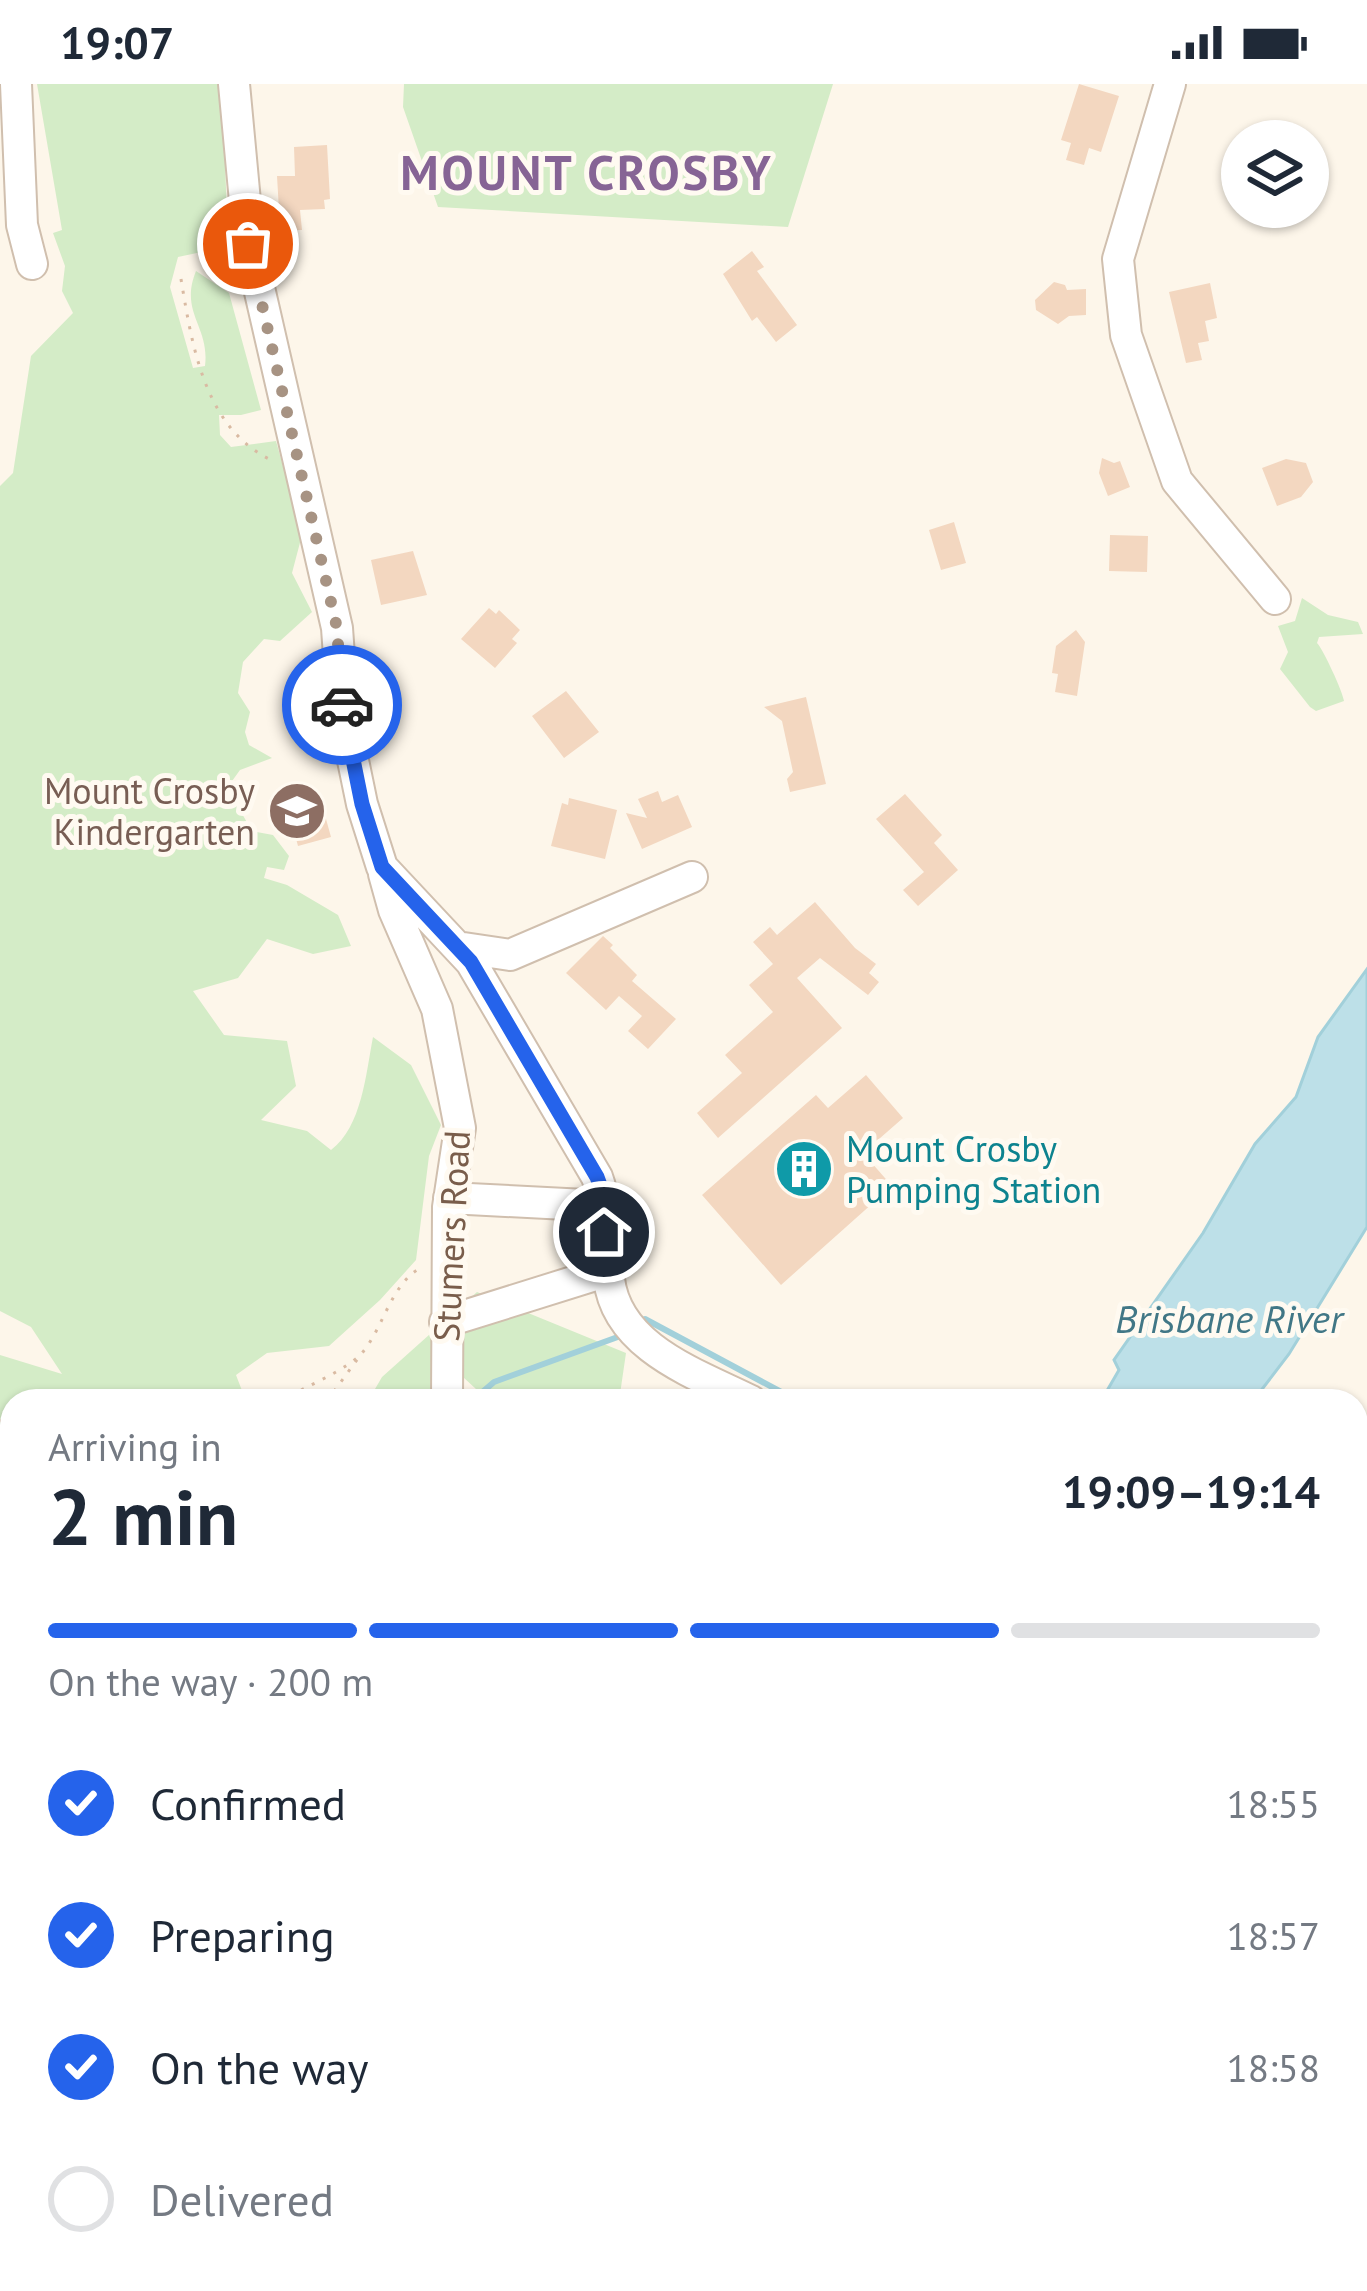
<!DOCTYPE html>
<meta charset="utf-8">
<style>
body{margin:0;font-family:"PT Sans",sans-serif;background:#f2f2f3;color:#1f2937;height:100vh;display:flex;flex-direction:column;font-size:45px;white-space:nowrap}
*{box-sizing:border-box;margin:0}
p{font-size:39px;color:#747a83}
.icon{flex:none;width:66px;height:66px;fill:none;stroke:currentColor;stroke-width:2;stroke-linecap:round;stroke-linejoin:round}
.map{position:relative;flex:1;overflow:hidden}
.drawer{position:absolute;left:0px;top:1305px;width:1368px;height:903px;display:flex;flex-direction:column;background:#fff;border-radius:36px 36px 0 0;box-shadow:0 3px 9px #0004}
.drawer>*{flex:none}
.controls{position:absolute;left:1221px;top:36px;display:grid;gap:24px}
.controls a{display:grid;place-items:center;width:108px;height:108px;border-radius:50%;background:#fff;box-shadow:0 3px 9px #0004;font-size:60px}
.pin{position:absolute;display:grid;place-items:center;width:102px;height:102px;color:#fff;margin:-51px;border:6px solid #fff;border-radius:50%;box-shadow:0 3px 12px #0007}
.courier{position:absolute;display:grid;place-items:center;width:120px;height:120px;margin:-60px;border:9px solid #2563eb;border-radius:50%;background:#fff;color:#222;box-shadow:0 3px 15px #0007}
.head em{font-style:normal;font-weight:600}
.head div{display:flex;flex-direction:column-reverse}
.head{display:flex;align-items:center;justify-content:space-between;height:204px;padding:0 48px}
h1{font-size:78px;font-weight:600;line-height:90px}
.bar{display:grid;grid-template-columns:repeat(4,1fr);gap:18px 12px;align-content:center;height:144px;padding:0 48px}
.bar i{height:15px;border-radius:9px;background:#e0e1e3}
.bar .active{background:#2563eb}
.bar p{grid-column:span 4}
ol{padding:0 48px;list-style:none}
li{display:flex;align-items:center;gap:36px;height:132px}
li p{margin-inline-start:auto}
li .icon{padding:12px;border-radius:50%;background:#2563eb;color:#fff;stroke-width:4}
li:last-child{color:#747a83}
li i{width:66px;height:66px;border:6px solid #e0e1e3;border-radius:50%}
.status{display:flex;justify-content:space-between;align-items:center;height:84px;padding:0 60px;background:#fff;direction:ltr}
.status svg{height:33px;fill:currentColor}
.map>svg:first-child{display:block}
</style>
<div class="status"><b>19:07</b><svg viewBox="0 0 49 12"><path d="M0 12V9h3v3zM5 12V6h3v6zM10 12V3h3v9zM15 12V0h3v12zM26 1h20v11H26zM47 4h2v5h-2z"/></svg></div>
<div class="map">
<svg width="1367" height="2207" viewBox="0 0 1367 2207">
<rect width="100%" height="100%" fill="#fdf6ea"/>
<!-- green -->
<path fill="#d4ecc7" d="M37 0H222L228 156 225 163 178 173 170 203 193 284 205 282C210 242 179 229 196 187L229 209 261 326 241 331H219L220 351 231 363 276 357 302 451 292 489 312 528 280 557 264 555 243 578 238 609 250 628 245 648 249 661 272 674 240 686 227 704 252 747 273 751 289 772 284 786 267 783 264 794 287 801 338 831 351 862 313 870 267 855 238 894 193 907 224 951 287 957 296 1002 261 1036 307 1047 331 1066C362 1043 366 989 373 953L411 981 441 1041 429 1072 416 1176 380 1216 329 1262 267 1269 236 1291 246 1317H12V1913L0 1915V1271L62 1290 31 1243 0 1227V402L13 389 31 272 73 229 62 207 65 182 53 149 62 146Z
M404 0H833L788 143 438 123 403 23Z
M1302 514 1328 531 1358 538 1363 550 1319 553 1317 559C1323 565 1343 608 1344 617L1316 627 1310 623 1280 585 1288 568 1278 542 1295 537Z
M477 1208 626 1269 619 1317H489L463 1293 452 1317H368L382 1293Z
M12 1967V2196H297L292 2207H0V1968Z
M326 2196H653L656 2207H321Z"/>
<!-- water -->
<path fill="#bde0e8" stroke="#a2d0da" stroke-width="3" d="M1367 885V1143L1289 1270 1253 1317H1101L1119 1286 1114 1276 1203 1149 1255 1060 1296 1013 1318 953Z
M678 2196H1030L1036 2207H680Z"/>
<g fill="none" stroke-linecap="round" stroke-linejoin="round">
<!-- stream -->
<path stroke="#a2d0da" stroke-width="6" d="M641 1238 645 1235 798 1317
M472 1317 494 1298 626 1250
M63 2196 73 2207"/>
</g>
<!-- building -->
<path fill="#f3d7c0" d="M1079 0 1119 12 1101 68 1089 64 1084 81 1066 76 1071 59 1061 56Z
M327 61 330 115 324 116 325 125 300 126 302 146 273 147 272 126H279L277 92H295L294 63Z
M752 167 764 183 757 187 797 241 776 258 757 233 752 237 723 190Z
M1054 198 1065 201 1067 206 1086 205V231L1069 232 1058 240 1036 226 1035 216Z
M1210 199 1217 234 1205 237 1209 257 1198 259 1202 276 1186 279 1169 208Z
M1102 374 1114 379 1120 377 1130 403 1108 412 1099 389Z
M1286 375 1306 379 1313 398 1301 413 1277 422 1262 384Z
M954 438 966 479 941 486 929 446Z
M1110 451 1148 452 1147 488 1109 487Z
M413 467 427 511 381 521 371 476Z
M489 524 496 530 499 526 520 546 512 555 517 559 495 584 461 555Z
M1076 546 1085 558 1077 612 1055 608 1058 590 1052 589 1056 562Z
M566 607 599 648 564 674 532 632Z
M806 613 826 700 790 708 787 695 793 688 782 637 764 623Z
M318 706 331 753 298 762 290 732 273 736 269 720Z
M658 707 662 718 678 711 692 743 642 765 626 729 647 734 638 715Z
M905 710 942 751 934 759 958 786 918 822 903 806 924 788 876 735Z
M569 714 617 726 605 775 551 762 562 719 568 721Z
M815 818 855 864 876 880 869 889 879 898 868 911 820 874 797 894 842 944 718 1054 697 1029 742 989 725 971 773 928 749 901 773 880 753 858 770 843 777 851Z
M603 852 613 861 610 864 637 891 632 897 676 935 648 965 628 947 642 932 619 912 606 926 566 889Z
M866 991 903 1034 863 1069 892 1102 781 1201 702 1111 816 1011 828 1024Z"/>
<g fill="none" stroke-linecap="round" stroke-linejoin="round">
<!-- minor casing -->
<g stroke="#d0bfae" stroke-width="34">
<path id="minor" d="M16 0 22 141 32 180
M234 0 249 160 337 544 343 628 362 720 382 783 471 878 597 1093C609 1126 605 1161 609 1195 617 1264 697 1290 751 1317
M1170 0 1118 175 1126 251 1177 397 1275 515
M384 790 394 826 437 925 460 1044 448 1123 447 1317
M457 863 510 871 692 793
M449 1114 605 1122
M445 1238 608 1187
M1356 1704 1367 1711
M305 2207 310 2196"/>
</g>
<!-- path -->
<path stroke="#d9baa2" stroke-width="3" stroke-dasharray="3 9" stroke-linecap="butt" d="M181 195C192 261 204 342 269 375
M280 1317C301 1305 347 1286 362 1269 384 1243 391 1199 422 1183
M327 1317 359 1273
M0 1336 12 1345
M1356 1551 1367 1554
M0 1766 12 1761
M0 1953 12 1950
M0 2080 12 2068"/>
<!-- minor -->
<use href="#minor" stroke="#fff" stroke-width="30"/>
</g>
<g fill="none" stroke-linecap="round" stroke-linejoin="round">
<!-- done -->
<path stroke="#a79383" stroke-width="12" stroke-dasharray="0 21.6" d="M248 160 337 544 342 621"/>
<!-- route -->
<path stroke="#2563eb" stroke-width="15" d="M342 621 362 720 382 783 471 878 597 1093 605 1115 604 1148"/>
</g>
<!-- icons -->
<defs>
<g id="school-disc" transform="scale(3)"><circle r="9.5" fill="#8d6e63" stroke="#fffaf1"/><path d="M0-5L7-2L0 1L-7-2ZM-4 1L0 2.5L4 1V4Q0 6-4 4Z" fill="#fff"/></g>
<g id="building-disc" transform="scale(3)"><circle r="9.5" fill="#0f9aa8" stroke="#fffaf1"/><path d="M-4-6H4V6H1V3H-1V6H-4ZM-2.5-4.3h1.7v1.8h-1.7ZM.8-4.3h1.7v1.8H.8ZM-2.5-1h1.7V.8h-1.7ZM.8-1h1.7V.8H.8Z" fill="#fff"/></g>
</defs>
<g fill-rule="evenodd">
<use href="#school-disc" x="297" y="727"/>
<use href="#building-disc" x="804" y="1085"/>
</g>
<g text-anchor="middle" dominant-baseline="central" stroke-width="10" stroke-linejoin="round" paint-order="stroke">
<!-- education labels -->
<g font-size="36" fill="#785e54" stroke="#fffaf1" text-anchor="end">
<text x="255" y="706">Mount Crosby<tspan x="255" dy="41">Kindergarten</tspan></text>
</g>
<!-- culture labels -->
<g font-size="36" fill="#0d838f" stroke="#fffaf1" text-anchor="start">
<text x="846" y="1064">Mount Crosby<tspan x="846" dy="41">Pumping Station</tspan></text>
</g>
<!-- street labels -->
<g font-size="36" fill="#795d4b" stroke="#fffaf1">
<text transform="translate(451 1152) rotate(-87)">Stumers Road</text>
</g>
<!-- water labels -->
<g font-size="39" font-style="italic" fill="#417786" stroke="#fffaf1">
<text x="1229" y="1234">Brisbane River</text>
</g>
<!-- district labels -->
<g font-size="48" font-weight="bold" letter-spacing="3" fill="#866495" stroke="#fffaf1">
<text x="587" y="88">MOUNT CROSBY</text>
</g>
</g>
</svg>
<div class="controls">
<a><svg class="icon" aria-label="layers" viewBox="0 0 24 24"><path d="M12 4l9 5-9 5-9-5zM3 14l9 5 9-5"/></svg></a>
</div>
<div class="pin" style="left:248px;top:160px;background:#ea580c"><svg class="icon" aria-label="bag" viewBox="0 0 24 24"><path d="M5 8h14l-1 12H6zM9 8a3 3 0 0 1 6 0"/></svg></div>
<div class="pin" style="left:604px;top:1148px;background:#1f2937"><svg class="icon" aria-label="home" viewBox="0 0 24 24"><path d="M3 11l9-7 9 7M6 9v11h12V9"/></svg></div>
<div class="courier" style="left:342px;top:621px"><svg class="icon" aria-label="car" viewBox="0 0 24 24"><path d="M5 17H2v-5l4-1 3-4h7l3 4 3 1v5h-3M9 17h6M6 11h13"/><circle cx="7" cy="17" r="2"/><circle cx="17" cy="17" r="2"/></svg></div>
<section class="drawer">
<div class="head"><div><h1>2 min</h1><p>Arriving in</p></div><em>19:09–19:14</em></div>
<div class="bar"><i class="active"></i><i class="active"></i><i class="active"></i><i></i><p>On the way · 200 m</p></div>
<ol>
<li><svg class="icon" aria-label="check" viewBox="0 0 24 24"><path d="M5 12l5 5 9-10"/></svg>Confirmed<p>18:55</p></li>
<li><svg class="icon" aria-label="check" viewBox="0 0 24 24"><path d="M5 12l5 5 9-10"/></svg>Preparing<p>18:57</p></li>
<li><svg class="icon" aria-label="check" viewBox="0 0 24 24"><path d="M5 12l5 5 9-10"/></svg>On the way<p>18:58</p></li>
<li><i></i>Delivered</li>
</ol>
</section>
</div>
